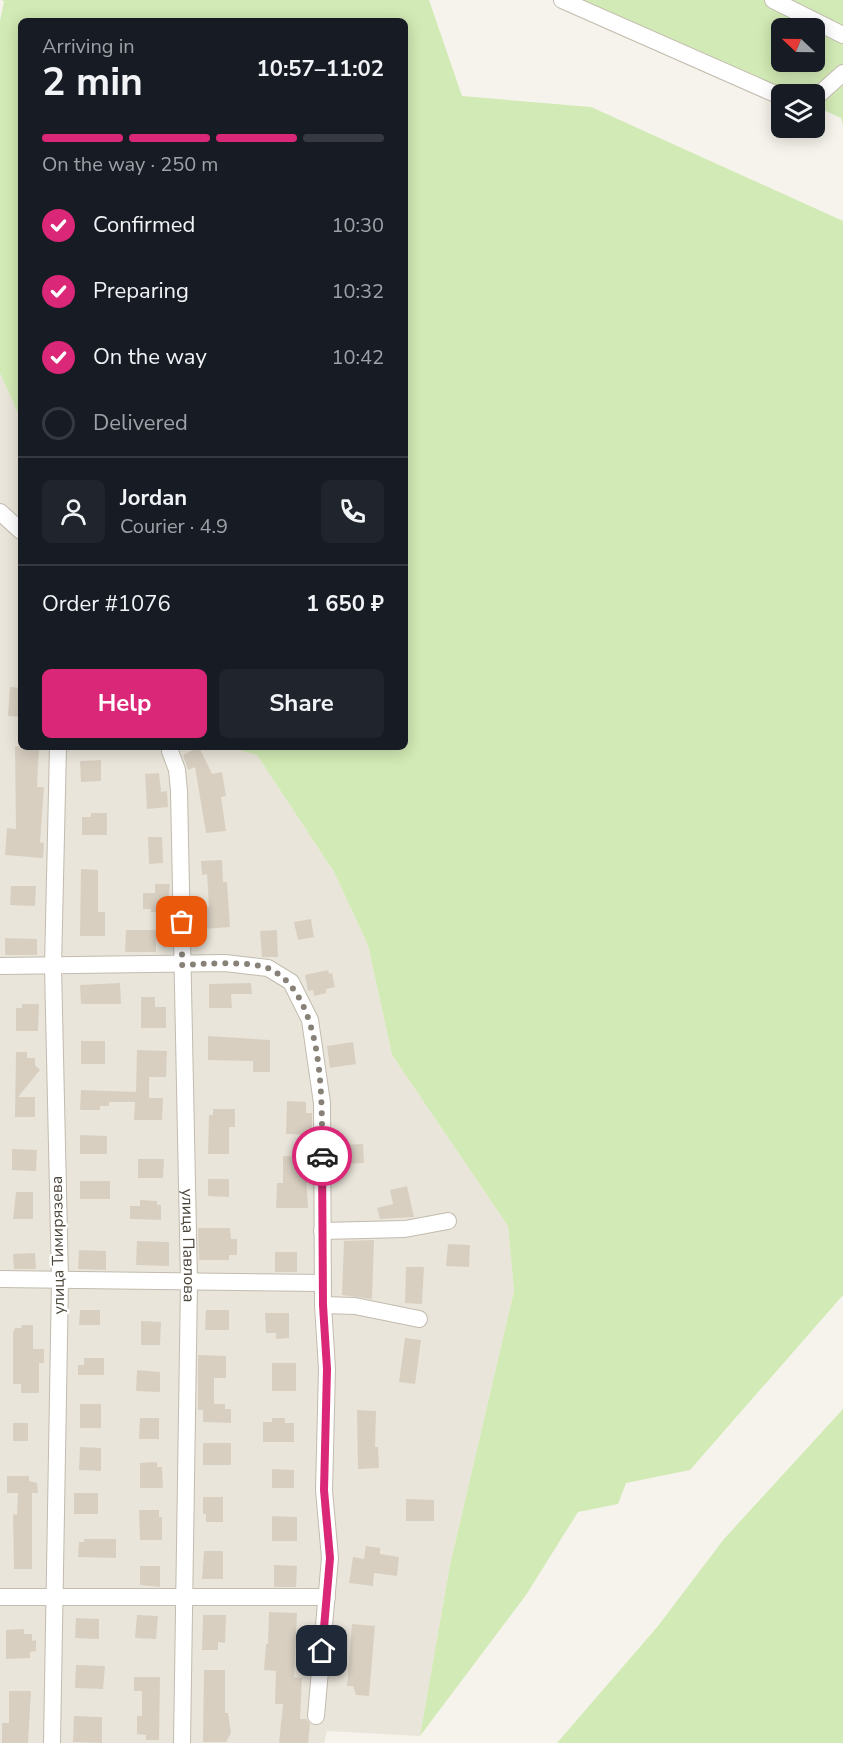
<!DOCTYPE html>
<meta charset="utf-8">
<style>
body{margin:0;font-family:"Nunito Sans",sans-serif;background:#20242c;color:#f1f3f6;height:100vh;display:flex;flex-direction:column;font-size:22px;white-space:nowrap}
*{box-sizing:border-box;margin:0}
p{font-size:20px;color:#9ea1a6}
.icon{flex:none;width:33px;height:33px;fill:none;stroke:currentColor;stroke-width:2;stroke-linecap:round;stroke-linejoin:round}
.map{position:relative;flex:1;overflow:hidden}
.side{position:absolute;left:18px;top:18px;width:390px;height:732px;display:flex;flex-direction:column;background:#171b24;border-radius:9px;box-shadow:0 3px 15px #0003}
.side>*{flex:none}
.needle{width:39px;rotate:292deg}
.tools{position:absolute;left:771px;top:18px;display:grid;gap:12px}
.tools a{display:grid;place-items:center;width:54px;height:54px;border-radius:9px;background:#171b24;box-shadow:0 3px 15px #0003;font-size:30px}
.pin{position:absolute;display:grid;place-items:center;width:51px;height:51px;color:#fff;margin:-26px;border-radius:12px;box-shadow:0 3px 9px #0006}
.courier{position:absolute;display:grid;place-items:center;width:60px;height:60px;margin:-30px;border:4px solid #db2777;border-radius:50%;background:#fff;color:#222;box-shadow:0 2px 8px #0007}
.head em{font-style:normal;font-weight:700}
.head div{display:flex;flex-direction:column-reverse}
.head{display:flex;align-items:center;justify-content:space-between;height:102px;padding:0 24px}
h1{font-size:39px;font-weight:700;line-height:45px}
.bar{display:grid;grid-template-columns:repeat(4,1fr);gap:9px 6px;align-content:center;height:72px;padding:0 24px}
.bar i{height:8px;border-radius:4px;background:#363941}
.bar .active{background:#db2777}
.bar p{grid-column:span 4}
.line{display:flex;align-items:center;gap:15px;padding:0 24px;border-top:2px solid #363941}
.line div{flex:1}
.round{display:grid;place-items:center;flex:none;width:63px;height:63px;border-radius:9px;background:#20242c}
ol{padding:0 24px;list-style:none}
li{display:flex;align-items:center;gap:18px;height:66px}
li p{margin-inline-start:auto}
li .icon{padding:6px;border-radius:50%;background:#db2777;color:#fff;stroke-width:4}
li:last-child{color:#9ea1a6}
li i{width:33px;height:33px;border:3px solid #363941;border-radius:50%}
.action{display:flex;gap:12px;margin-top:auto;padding:12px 24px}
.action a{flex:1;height:69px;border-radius:9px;background:#db2777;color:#fff;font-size:24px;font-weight:700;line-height:69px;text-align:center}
.action a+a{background:#20242c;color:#f1f3f6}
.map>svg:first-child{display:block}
</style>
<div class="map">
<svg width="843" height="1743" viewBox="0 0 843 1743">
<rect width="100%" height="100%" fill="#f6f3ec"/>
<!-- residential -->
<path fill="#eae5da" d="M0 373 21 420V747H228L257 755 334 872 368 945 392 1055 508 1226 514 1291 450 1565 420 1736 327 1731 324 1743H0Z"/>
<!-- green -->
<path fill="#d2eab5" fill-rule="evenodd" d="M1 0H429L462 96 591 107 843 221V1295L690 1470 626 1483 618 1504 578 1512 526 1595 420 1736 450 1565 514 1291 508 1226 392 1055 368 945 334 872 257 755 228 747H405V21H21V420L0 373V21L4 1Z
M581 0H843V125L841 118 815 106 814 94H789ZM782 28H814V62H782Z
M843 1409V1743H557L658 1626 724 1539Z"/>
<!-- building -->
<path fill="#d8cfc1" d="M10 687 21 688V717L8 716Z
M15 746 39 747 37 787H44L40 842 44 843 43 858 5 855 7 828 16 829Z
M199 747 212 774 222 772 226 796 221 797 226 831 206 833 195 767 188 770 183 755Z
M101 760V781L81 782 80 761Z
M159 773 161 792 167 791 168 807 147 809 145 774Z
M91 813H107V835H82V817H91Z
M148 837H162L163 863 149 864Z
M222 860 223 882H227L230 927 204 929 203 908 209 907 207 874 202 875 201 861Z
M81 869 98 870V912H105V936H80Z
M155 884H170L167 912H151V909H143V893H155Z
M11 886H36L35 906 10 905Z
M311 919 314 937 298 940 294 922Z
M126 930H156V952H125Z
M277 930 278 957H262L260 931Z
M5 938 37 939V955H5Z
M328 970 329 974 332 973 335 987 326 989V993L314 996 313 990 308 991 305 975Z
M120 983 121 1004H81L80 985Z
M251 983 252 994H231L232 1008H209V984Z
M141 997H155V1007H166V1028H141Z
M22 1004H39L38 1031H16V1008H22Z
M208 1036 270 1040V1072H253V1061L208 1060Z
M81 1041H105V1064H81Z
M353 1042 356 1064 330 1068 327 1046Z
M137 1050 167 1051 166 1077H149V1098H163L162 1120H134L135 1102H109V1106H100V1110H80L81 1090 136 1092Z
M16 1052H27V1058H35V1065L40 1070 18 1097H35V1117H15Z
M287 1101 306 1102V1113H312V1135L286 1134Z
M213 1109H235V1127H229V1154H208L209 1115H213Z
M80 1135 107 1136V1154H80Z
M363 1144 364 1163 341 1164V1145Z
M12 1149 37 1150 36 1171 12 1170Z
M283 1156 305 1157 308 1208H276L277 1183H283Z
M138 1159H164L163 1178H138Z
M208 1179H229V1197L208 1196Z
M80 1181H110V1199H80Z
M407 1186 414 1217 380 1219 377 1208 393 1204 390 1190Z
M16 1192H33V1219H13Z
M140 1200 157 1201V1205H161V1220L130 1219V1206H140Z
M198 1228H230L231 1239H237V1255H229V1260H199Z
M374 1240 372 1299 342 1295 344 1241Z
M137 1241 169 1242V1266L136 1265Z
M448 1244 470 1245 469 1267 446 1266Z
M79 1250 106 1251V1270L78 1269Z
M275 1252H297V1272H275Z
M35 1253 36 1269H14L13 1254Z
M406 1267H424L422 1304 405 1303Z
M80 1310H100V1325H79Z
M206 1310H229V1330H205Z
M265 1313H289V1338L276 1339V1333H266Z
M141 1321 161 1322 160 1345H141Z
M22 1325H33V1349H44V1363H39V1393H21V1384H13V1333L15 1328H21Z
M405 1338 421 1340 415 1384 399 1382Z
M198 1355 226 1356V1378H214V1404H225V1409H231V1423L203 1422V1410H198Z
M84 1358H104V1375H78V1365H84Z
M272 1363H296V1391H272Z
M137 1370 160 1372V1392L136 1391Z
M80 1404H101V1428H80Z
M357 1410 376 1411 375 1447H378L379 1468 358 1469Z
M140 1418H159V1439H139Z
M272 1418H285V1423H294V1442H263V1422H272Z
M13 1423H28V1441H13Z
M203 1443H231V1465H203Z
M80 1447 101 1448V1471L79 1470Z
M157 1462V1467H162L163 1488H140V1463Z
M272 1469 294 1470V1488H272Z
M7 1476H29V1481L37 1483 38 1493H32V1569H14L13 1514 17 1515 18 1493H7Z
M74 1493H98V1514H74Z
M203 1497H223V1522H206V1514H203Z
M406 1499 434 1500V1521H406Z
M139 1510H159V1517H162V1540H140Z
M272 1516 297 1517V1541H272Z
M84 1539H116V1558L78 1557 79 1542H84Z
M366 1546 380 1548V1554L399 1557 397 1576 374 1573 373 1586 349 1583 353 1557 364 1559Z
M204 1551H223V1579H202Z
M274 1565 297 1566 296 1587H274Z
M140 1566H160V1587L140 1585Z
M269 1612 297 1613 294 1677 302 1678 300 1719H306L310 1724 308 1743H279L283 1704H275L276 1671 264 1670 266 1644H268Z
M137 1615 158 1616 156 1639 135 1638Z
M203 1615H226L225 1643 218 1642V1650H202Z
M76 1618 99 1619V1639L75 1638Z
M352 1624 375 1626 369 1696 356 1695 353 1686H347Z
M24 1629V1634H32V1641L36 1640V1651L30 1652V1658L6 1659V1630Z
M76 1665 105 1666 103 1689 75 1688Z
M204 1670H225V1713H228L231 1733 226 1742H203Z
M134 1677H160L159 1740H146V1735L137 1734V1716H142V1691H134Z
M9 1691H31L28 1743H2V1723H9Z
M74 1716 102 1717V1743L73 1742Z"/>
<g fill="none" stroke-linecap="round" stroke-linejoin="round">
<!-- minor casing -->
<g stroke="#c2bbae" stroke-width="18">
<g id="minor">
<path d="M562 0 782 97"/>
<path d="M773 0 843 35"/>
<path d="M814 99 843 73"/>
<path d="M0 512 21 531"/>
<path id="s1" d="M170 751 177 770 179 791 189 1282 182 1743"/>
<path d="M0 966 225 963 268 968 291 982 310 1020 322 1103 323 1305 327 1369 324 1490 330 1558 316 1716"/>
<path d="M322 1231 405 1229 448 1221"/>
<path d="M0 1279 323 1283"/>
<path d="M323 1305 355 1306 419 1319"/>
<path d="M0 1597H327"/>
<path d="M52 1743 60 1280 53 967 58 747"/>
</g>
</g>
<!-- minor -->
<use href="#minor" stroke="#fff" stroke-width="16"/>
</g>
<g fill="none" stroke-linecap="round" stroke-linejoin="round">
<!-- done -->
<path stroke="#878178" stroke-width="6" stroke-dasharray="0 10.8" d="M182 922V965C204 964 250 960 270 969 325 996 322 1102 322 1156"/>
<!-- route -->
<path stroke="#db2777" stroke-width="8" d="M322 1156 323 1305 327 1369 324 1490 330 1558 322 1651"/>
</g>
<g text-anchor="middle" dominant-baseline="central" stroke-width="4.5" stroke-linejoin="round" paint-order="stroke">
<!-- street labels -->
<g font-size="16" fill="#4b4439" stroke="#fff">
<text transform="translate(58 1245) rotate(-91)">улица Тимирязева</text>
<text stroke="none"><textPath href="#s1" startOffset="496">улица Павлова</textPath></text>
</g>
</g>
</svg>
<div class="tools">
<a><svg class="needle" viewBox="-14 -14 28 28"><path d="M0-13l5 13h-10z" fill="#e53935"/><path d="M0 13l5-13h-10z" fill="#9ea1a6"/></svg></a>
<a><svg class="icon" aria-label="layers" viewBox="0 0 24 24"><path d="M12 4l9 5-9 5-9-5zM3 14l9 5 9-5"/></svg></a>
</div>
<div class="pin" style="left:182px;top:922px;background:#ea580c"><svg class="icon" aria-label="bag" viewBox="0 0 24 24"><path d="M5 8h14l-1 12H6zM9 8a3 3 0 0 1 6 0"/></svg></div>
<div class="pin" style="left:322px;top:1651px;background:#1f2937"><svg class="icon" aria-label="home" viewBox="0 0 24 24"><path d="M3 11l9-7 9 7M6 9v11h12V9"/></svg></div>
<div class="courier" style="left:322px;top:1156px"><svg class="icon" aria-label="car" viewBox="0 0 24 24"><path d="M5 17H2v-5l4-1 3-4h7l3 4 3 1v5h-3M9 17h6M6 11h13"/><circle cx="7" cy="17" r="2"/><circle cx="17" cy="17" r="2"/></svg></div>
<section class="side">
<div class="head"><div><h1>2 min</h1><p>Arriving in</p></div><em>10:57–11:02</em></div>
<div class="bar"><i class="active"></i><i class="active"></i><i class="active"></i><i></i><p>On the way · 250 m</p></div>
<ol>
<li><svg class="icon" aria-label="check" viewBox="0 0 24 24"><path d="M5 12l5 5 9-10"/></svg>Confirmed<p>10:30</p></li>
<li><svg class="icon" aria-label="check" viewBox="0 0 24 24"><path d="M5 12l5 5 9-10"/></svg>Preparing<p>10:32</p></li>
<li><svg class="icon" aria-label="check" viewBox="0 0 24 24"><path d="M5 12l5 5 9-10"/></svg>On the way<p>10:42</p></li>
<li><i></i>Delivered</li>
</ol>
<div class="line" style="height:108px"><a class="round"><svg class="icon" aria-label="person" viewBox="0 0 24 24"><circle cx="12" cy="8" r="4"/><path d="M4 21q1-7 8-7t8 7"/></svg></a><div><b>Jordan</b><p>Courier · 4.9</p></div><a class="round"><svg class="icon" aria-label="phone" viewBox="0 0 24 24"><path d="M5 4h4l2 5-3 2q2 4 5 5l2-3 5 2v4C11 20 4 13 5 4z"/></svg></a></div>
<div class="line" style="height:78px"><div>Order #1076</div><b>1 650 ₽</b></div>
<div class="action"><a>Help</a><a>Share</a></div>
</section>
</div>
